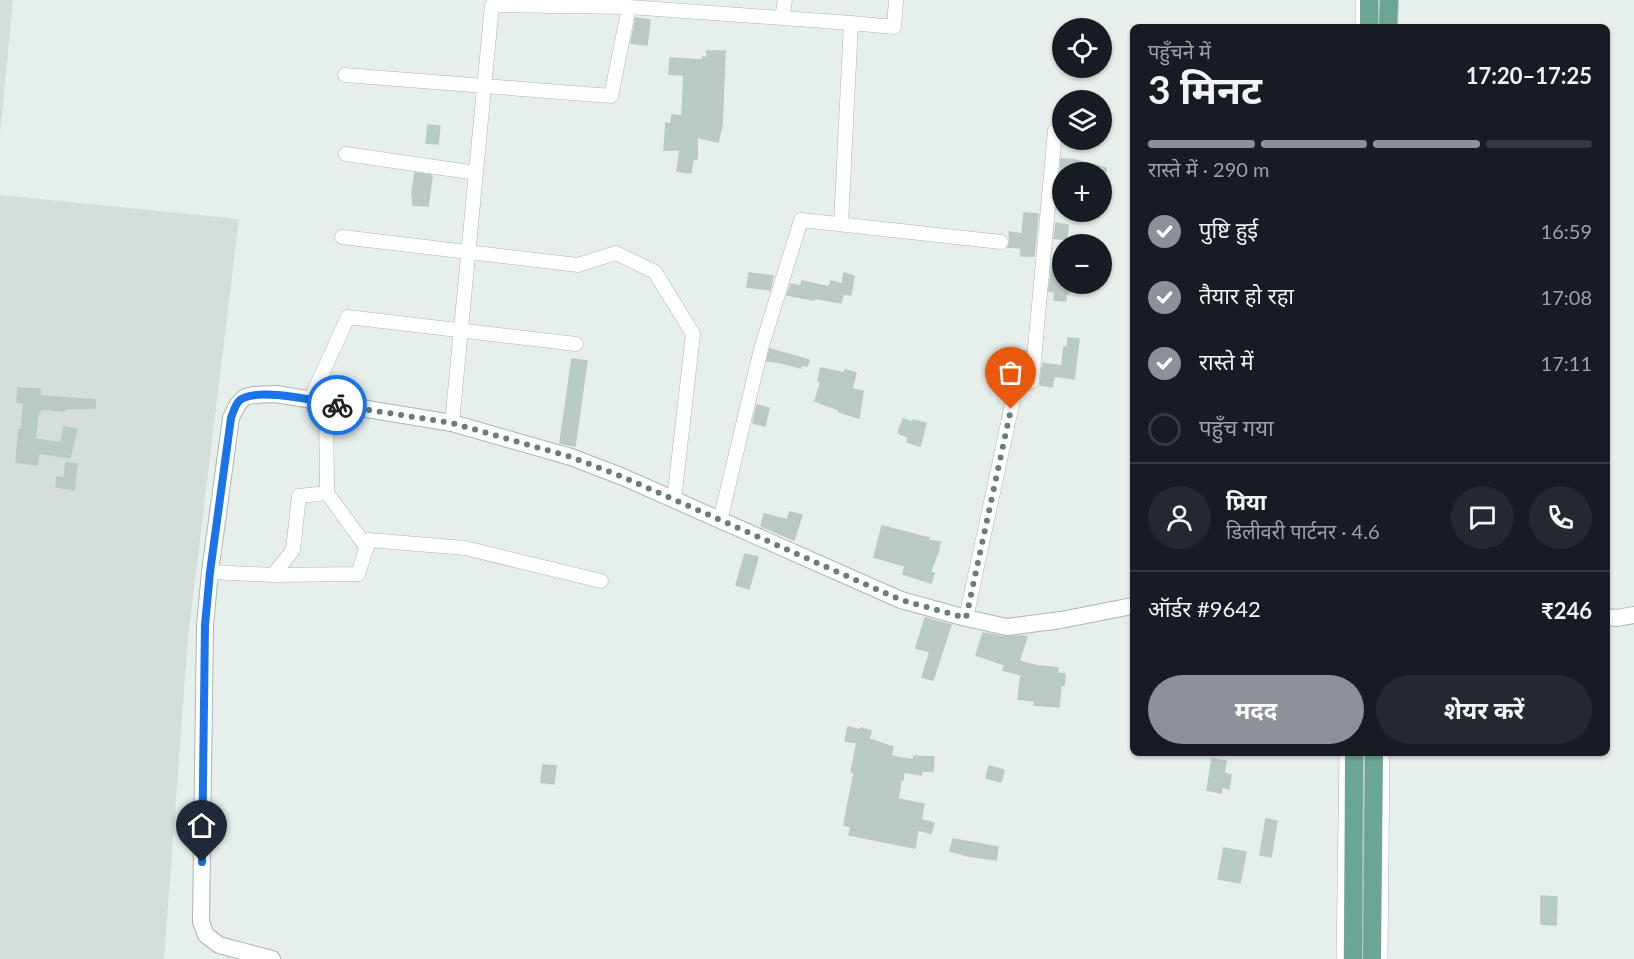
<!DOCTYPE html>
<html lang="hi">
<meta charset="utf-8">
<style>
body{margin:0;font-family:Lato,"Noto Sans Devanagari",sans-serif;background:#242831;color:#f1f3f6;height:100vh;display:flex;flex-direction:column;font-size:22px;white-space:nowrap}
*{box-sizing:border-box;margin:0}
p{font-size:20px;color:#9ea1a6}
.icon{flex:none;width:33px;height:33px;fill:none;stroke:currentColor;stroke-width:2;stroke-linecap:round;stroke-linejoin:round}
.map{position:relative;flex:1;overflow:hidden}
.details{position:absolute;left:1130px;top:24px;width:480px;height:732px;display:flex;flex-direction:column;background:#171b24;border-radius:9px;box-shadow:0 2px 4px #0004}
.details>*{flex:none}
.fabs{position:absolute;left:1052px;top:18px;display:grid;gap:12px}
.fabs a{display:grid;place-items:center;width:60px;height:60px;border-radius:50%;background:#171b24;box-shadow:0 2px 4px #0004;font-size:30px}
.pin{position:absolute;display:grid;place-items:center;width:51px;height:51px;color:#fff;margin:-62px -26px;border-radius:50% 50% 50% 0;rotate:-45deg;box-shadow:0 0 6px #0007}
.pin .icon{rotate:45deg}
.courier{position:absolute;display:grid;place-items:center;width:60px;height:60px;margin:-30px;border:4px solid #1a73e8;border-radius:50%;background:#fff;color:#222;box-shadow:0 2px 8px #0007}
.headline em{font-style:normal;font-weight:700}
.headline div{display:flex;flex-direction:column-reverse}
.headline{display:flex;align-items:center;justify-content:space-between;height:102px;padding:0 18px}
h1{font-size:39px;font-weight:700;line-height:45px}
.bar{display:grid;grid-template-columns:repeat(4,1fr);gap:9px 6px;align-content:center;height:72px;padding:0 18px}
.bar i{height:8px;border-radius:4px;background:#363941}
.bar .on{background:#8c9099}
.bar p{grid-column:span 4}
.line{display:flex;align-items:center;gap:15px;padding:0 18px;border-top:2px solid #363941}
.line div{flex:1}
.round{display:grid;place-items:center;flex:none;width:63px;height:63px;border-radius:32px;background:#242831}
ol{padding:0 18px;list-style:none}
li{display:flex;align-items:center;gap:18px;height:66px}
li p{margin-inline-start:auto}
li .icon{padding:6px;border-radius:50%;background:#8c9099;color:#fff;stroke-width:4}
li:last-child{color:#9ea1a6}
li i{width:33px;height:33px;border:3px solid #363941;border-radius:50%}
.primary-button{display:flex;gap:12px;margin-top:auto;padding:12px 18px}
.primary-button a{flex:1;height:69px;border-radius:36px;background:#8c9099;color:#fff;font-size:24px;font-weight:700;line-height:69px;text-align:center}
.primary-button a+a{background:#242831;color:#f1f3f6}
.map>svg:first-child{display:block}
</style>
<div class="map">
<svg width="1634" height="959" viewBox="0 0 1634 959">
<rect width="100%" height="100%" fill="#e6efeb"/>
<!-- built -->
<path fill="#d4dfda" d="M0 0H13L0 135Z
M0 195 239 219 188 638 164 959H0Z"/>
<!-- building -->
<path fill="#bbcac4" stroke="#b8c9c2" stroke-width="1.5" d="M636 18 650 20 647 45 631 43Z
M707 51H725L722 126 718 142 697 137V159H693L691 173 677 171 680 150H664L666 123 671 124 672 115 682 116 684 75 669 74 670 58 703 60V57L707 58Z
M428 125 440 126 438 144 426 143Z
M1061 159 1076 160 1106 168V172H1060Z
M415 173 431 175 430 177H432L428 206 413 205 412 192Z
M1024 213 1038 214 1034 256H1021V248L1008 247 1010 242 1009 232 1022 234Z
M1056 223 1068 225 1067 240 1054 238Z
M1052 266 1062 268V284H1070L1069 294H1066V301L1054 300 1055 292 1049 291Z
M749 273 773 276 770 290 747 287Z
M844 273 854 276 851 295 843 294 841 303 814 298V300L787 295 791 284 801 286 802 281 829 287 831 281 842 284Z
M1068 338 1079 339 1074 379 1054 376 1052 387 1040 385 1043 363 1062 366 1064 347H1067Z
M770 349 809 360 807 366 801 365V368L778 362 767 361Z
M1008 350 1026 351 1024 365H1008Z
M572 359 587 361 575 446 560 443Z
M821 368 844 373 845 370 856 373 852 389 863 391 859 418 839 412V410L815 401 821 382 818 381Z
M18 388 40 389V396L95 400V408L65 409V411L40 409V412H38L35 439 61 443 64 427 77 429 70 458 39 453 37 465 16 462 19 430H21L24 403 17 402Z
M757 405 769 408 765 426 753 423Z
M903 419 912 422 913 420 926 423 920 446 907 442 908 437 898 433Z
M66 463 77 464 74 490 56 487 57 477 64 478Z
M790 512 802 515 794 540 761 526 764 514 787 520Z
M882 526 929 538 928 540 940 542 938 552 930 573H934L931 583 903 574 905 566 874 557Z
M745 554 758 557 749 589 736 585Z
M925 618 951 625 933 680 922 677 930 652 916 648Z
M983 633 1005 637 1023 636 1027 637 1019 661 1041 667V666L1058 668 1057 673 1065 674 1064 685 1061 684 1059 707 1034 705 1035 701 1018 699 1021 675 1003 670 1005 665 976 655Z
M848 727 860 730 861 728 871 731 869 739 893 747 891 756 913 760 914 756 934 757 933 771H922L921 775 904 772 903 780H901L898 799 924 804 921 820 934 823 931 833 918 830 915 848 849 835 851 827 844 825 854 773 851 772 857 743 845 741Z
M1212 759 1226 761 1224 773 1231 775 1229 789 1222 787 1221 793 1207 790Z
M543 765 556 766 554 784 541 782Z
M989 766 1004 770 1001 782 986 778Z
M1266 819 1277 821 1271 857 1260 855Z
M953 839 998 847 996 860 968 856 950 851Z
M1224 848 1246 852 1240 883 1218 879Z
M1541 896 1557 897 1556 925 1541 924Z"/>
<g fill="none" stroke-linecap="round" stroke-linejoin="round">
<!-- service casing -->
<g stroke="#a8b8b2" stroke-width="8">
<path id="service" d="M1359 27V0
M1340 959 1343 753
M1384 959 1386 753"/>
</g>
<!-- minor casing -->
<g stroke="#a8b8b2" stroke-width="15">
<path id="minor" d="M629 7 851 23 841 224
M782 18 785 0
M851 23 894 27 896 0
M345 75 611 96 629 7 492 5 452 423
M346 154 476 173
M342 237 578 265 616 253 655 272 693 334 674 500
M310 400 348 317 576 344
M326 403 327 493
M720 521 761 349 801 220 1001 242
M210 572 273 575 358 574 369 540 465 548 601 581
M273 575 293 550 299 496 327 493 367 548
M966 618 1016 386 1032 381 1055 131"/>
</g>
<!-- tertiary casing -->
<g stroke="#a8b8b2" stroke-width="18">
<path id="tertiary" d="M1606 617 1617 618 1634 615
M272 959 219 945 206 935 201 922 205 625 210 572 231 418C243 390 248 396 276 394L452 423 571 457 623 477 901 600 966 618 1007 627 1061 620 1132 606"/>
</g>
<!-- primary casing -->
<g stroke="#c2cac8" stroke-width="20">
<path id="primary" d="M1369 27V0
M1388 27 1389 0
M1353 959 1354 753
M1372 959 1374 753"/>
</g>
<!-- service -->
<use href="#service" stroke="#fff" stroke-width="7"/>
<!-- minor -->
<use href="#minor" stroke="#fff" stroke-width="14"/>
<!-- tertiary -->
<use href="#tertiary" stroke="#fff" stroke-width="16"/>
<!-- primary -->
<use href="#primary" stroke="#6aa596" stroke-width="18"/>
</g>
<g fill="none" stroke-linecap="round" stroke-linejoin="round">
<!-- done -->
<path stroke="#687f78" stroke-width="6" stroke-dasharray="0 10.8" d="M337 405 452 423 571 457 623 477 901 600 966 618 1011 409"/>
<!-- route -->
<path stroke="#1a73e8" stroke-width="8" d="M202 862 205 625 210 572 231 418C233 413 235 405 239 401 254 386 317 401 337 405"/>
</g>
</svg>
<div class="fabs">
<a><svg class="icon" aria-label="locate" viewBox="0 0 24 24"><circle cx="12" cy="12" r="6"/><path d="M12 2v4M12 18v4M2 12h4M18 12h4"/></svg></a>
<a><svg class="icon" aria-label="layers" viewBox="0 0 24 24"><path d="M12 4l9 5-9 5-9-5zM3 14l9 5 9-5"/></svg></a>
<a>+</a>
<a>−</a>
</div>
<div class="pin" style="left:1011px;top:409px;background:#ea580c"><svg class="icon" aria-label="bag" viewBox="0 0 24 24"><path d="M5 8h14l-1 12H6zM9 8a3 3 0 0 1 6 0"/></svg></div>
<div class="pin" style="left:202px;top:862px;background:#1f2937"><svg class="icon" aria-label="home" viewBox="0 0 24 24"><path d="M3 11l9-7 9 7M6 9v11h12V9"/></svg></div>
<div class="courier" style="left:337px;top:405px"><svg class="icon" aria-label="bike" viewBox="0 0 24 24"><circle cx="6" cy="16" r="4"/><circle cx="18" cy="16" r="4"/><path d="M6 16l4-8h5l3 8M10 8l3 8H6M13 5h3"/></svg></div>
<section class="details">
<div class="headline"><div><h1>3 मिनट</h1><p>पहुँचने में</p></div><em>17:20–17:25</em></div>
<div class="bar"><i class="on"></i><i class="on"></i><i class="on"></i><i></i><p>रास्ते में · 290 m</p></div>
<ol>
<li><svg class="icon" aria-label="check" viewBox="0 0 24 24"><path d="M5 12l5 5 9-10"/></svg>पुष्टि हुई<p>16:59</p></li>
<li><svg class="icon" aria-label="check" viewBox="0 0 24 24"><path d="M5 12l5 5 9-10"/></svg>तैयार हो रहा<p>17:08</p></li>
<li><svg class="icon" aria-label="check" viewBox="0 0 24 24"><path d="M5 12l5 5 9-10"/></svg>रास्ते में<p>17:11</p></li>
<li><i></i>पहुँच गया</li>
</ol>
<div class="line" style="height:108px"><a class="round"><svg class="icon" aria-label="person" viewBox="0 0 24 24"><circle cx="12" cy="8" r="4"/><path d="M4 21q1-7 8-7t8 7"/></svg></a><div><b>प्रिया</b><p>डिलीवरी पार्टनर · 4.6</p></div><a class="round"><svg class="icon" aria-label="chat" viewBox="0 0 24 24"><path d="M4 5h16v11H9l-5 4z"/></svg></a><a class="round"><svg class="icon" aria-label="phone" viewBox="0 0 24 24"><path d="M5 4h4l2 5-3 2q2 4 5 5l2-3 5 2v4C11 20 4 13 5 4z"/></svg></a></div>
<div class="line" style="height:78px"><div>ऑर्डर #9642</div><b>₹246</b></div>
<div class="primary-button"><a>मदद</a><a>शेयर करें</a></div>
</section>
</div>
